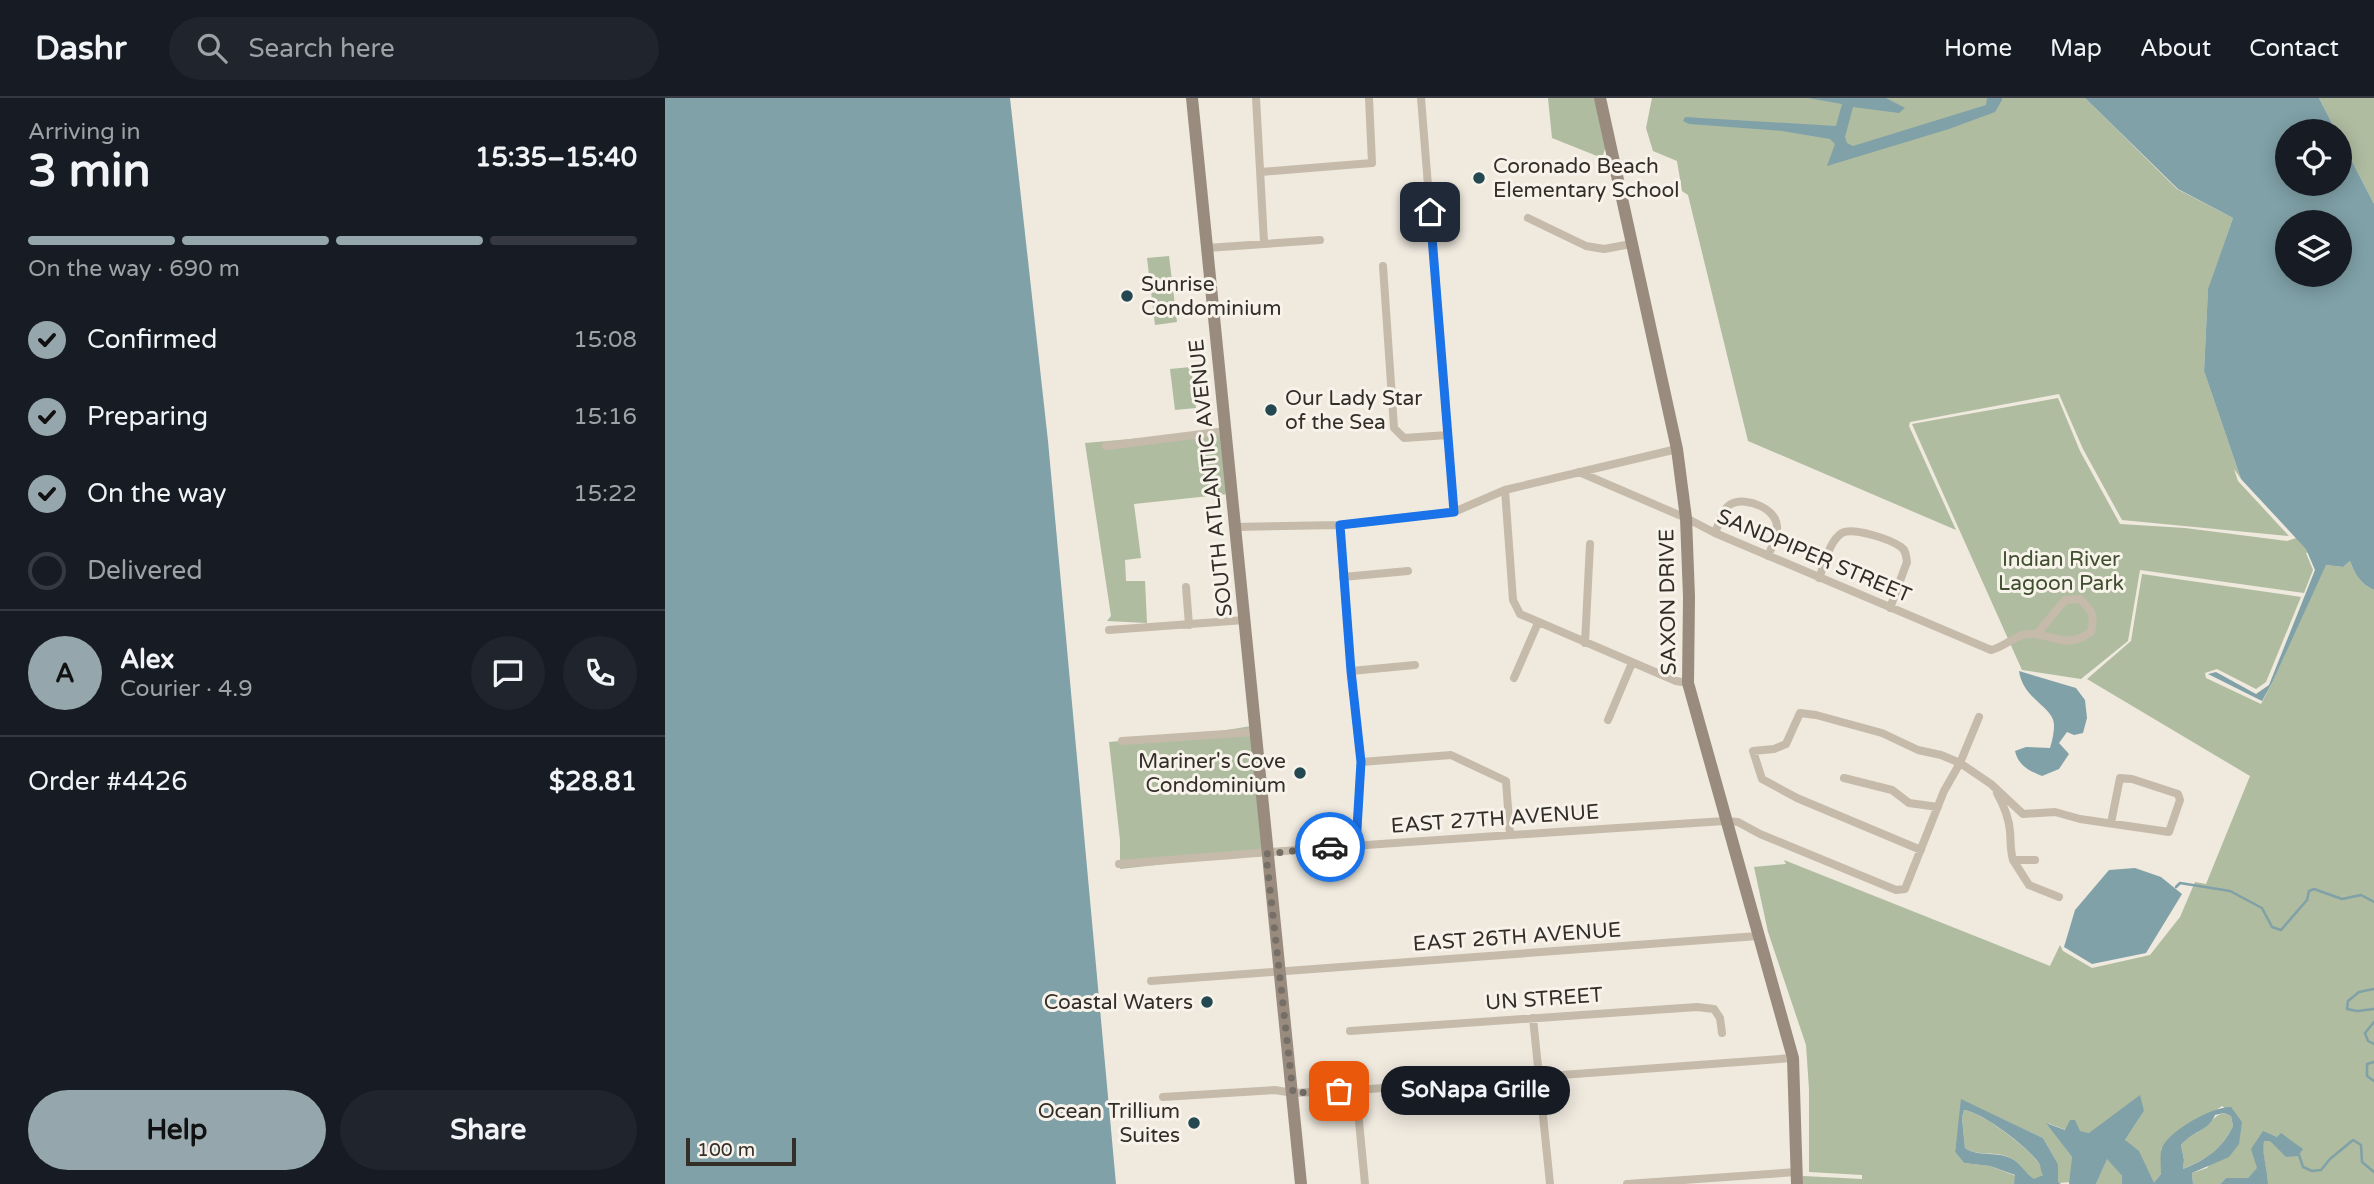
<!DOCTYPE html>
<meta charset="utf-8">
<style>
body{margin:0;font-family:"Varela Round",sans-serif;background:#20242c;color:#f1f3f6;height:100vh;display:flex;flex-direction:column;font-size:26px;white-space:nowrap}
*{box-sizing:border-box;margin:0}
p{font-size:23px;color:#9ea1a6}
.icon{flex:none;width:38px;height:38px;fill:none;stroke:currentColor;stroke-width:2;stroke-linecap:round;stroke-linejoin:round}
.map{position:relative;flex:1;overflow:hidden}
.details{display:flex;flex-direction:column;background:#171b24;width:665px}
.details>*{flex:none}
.tools{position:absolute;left:1610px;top:21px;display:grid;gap:14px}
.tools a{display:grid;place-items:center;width:77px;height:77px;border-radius:50%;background:#171b24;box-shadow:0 4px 18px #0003;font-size:35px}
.scale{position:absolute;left:21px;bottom:18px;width:110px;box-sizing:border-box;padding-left:7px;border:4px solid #342e29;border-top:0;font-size:19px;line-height:24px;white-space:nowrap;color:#342e29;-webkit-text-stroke:5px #f7f3ea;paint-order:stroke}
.pin{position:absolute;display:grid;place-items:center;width:60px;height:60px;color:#fff;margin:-30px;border-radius:14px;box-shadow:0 4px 10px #0006}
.courier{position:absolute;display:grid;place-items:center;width:70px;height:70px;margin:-35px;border:5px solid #1a73e8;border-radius:50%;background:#fff;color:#222;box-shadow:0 2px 9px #0007}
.bubble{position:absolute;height:49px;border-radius:24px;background:#171b24;box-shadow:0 4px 18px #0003;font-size:23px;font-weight:700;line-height:49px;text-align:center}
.overview em{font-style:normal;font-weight:700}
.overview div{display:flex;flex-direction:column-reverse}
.overview{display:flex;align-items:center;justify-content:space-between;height:119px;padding:0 28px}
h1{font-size:46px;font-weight:700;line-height:52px}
.bar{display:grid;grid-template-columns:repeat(4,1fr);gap:10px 7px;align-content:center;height:84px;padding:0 28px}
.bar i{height:9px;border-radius:5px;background:#363941}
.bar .active{background:#95a6ac}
.bar p{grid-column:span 4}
.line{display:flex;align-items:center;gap:18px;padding:0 28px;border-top:2px solid #363941}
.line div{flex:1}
.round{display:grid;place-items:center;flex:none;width:74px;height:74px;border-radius:37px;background:#20242c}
ol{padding:0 28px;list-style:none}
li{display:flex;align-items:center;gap:21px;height:77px}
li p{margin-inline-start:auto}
li .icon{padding:7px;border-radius:50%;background:#95a6ac;color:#111;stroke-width:4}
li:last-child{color:#9ea1a6}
li i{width:38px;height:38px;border:4px solid #363941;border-radius:50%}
.primary-button{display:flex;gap:14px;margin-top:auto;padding:14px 28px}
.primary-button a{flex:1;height:80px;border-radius:42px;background:#95a6ac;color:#111;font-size:28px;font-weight:700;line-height:80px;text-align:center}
.primary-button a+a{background:#20242c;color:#f1f3f6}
header{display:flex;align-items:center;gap:42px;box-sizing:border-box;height:98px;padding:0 35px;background:#171b24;border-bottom:2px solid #363941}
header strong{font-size:33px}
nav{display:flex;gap:38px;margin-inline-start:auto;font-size:24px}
.search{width:490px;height:63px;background:#20242c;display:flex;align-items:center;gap:18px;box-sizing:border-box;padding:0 24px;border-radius:38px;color:#9ea1a6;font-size:26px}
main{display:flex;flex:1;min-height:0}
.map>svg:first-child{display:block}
</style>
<header>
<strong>Dashr</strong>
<div class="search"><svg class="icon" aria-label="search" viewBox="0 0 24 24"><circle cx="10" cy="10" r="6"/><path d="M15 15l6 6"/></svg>Search here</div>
<nav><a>Home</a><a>Map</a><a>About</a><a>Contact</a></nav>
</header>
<main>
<section class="details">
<div class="overview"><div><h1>3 min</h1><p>Arriving in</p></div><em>15:35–15:40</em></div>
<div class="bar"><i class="active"></i><i class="active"></i><i class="active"></i><i></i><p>On the way · 690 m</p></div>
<ol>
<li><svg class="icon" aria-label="check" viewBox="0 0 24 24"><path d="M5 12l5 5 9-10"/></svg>Confirmed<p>15:08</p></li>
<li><svg class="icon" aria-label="check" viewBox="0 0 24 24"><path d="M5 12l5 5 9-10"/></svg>Preparing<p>15:16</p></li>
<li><svg class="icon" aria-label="check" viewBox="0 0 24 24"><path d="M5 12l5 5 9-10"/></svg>On the way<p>15:22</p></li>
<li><i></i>Delivered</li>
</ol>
<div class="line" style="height:126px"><b class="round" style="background:#95a6ac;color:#111">A</b><div><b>Alex</b><p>Courier · 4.9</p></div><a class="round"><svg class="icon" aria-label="chat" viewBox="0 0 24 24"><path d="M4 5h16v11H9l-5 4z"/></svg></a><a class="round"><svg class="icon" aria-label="phone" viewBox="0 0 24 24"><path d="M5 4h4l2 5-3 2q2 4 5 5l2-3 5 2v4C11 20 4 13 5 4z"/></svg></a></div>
<div class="line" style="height:91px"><div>Order #4426</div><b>$28.81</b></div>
<div class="primary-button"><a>Help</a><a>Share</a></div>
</section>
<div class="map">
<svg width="1709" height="1086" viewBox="0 0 1709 1086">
<rect width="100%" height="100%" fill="#efe9de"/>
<!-- green -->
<path fill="#afbca0" d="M883 0H931L941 48 937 60 887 40Z
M987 0H1420L1512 91 1568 120 1543 192 1539 273 1576 381 1569 371 1573 383 1624 438 1457 422 1418 351 1394 296 1245 324 1244 328 1291 432 1083 343 1023 97 1017 93 1012 63 988 53 981 30Z
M1654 0H1709V106L1675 40V33H1671Z
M504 158 512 224 490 227 482 160Z
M526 269 531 310 510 312 505 271Z
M1393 300 1415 353 1455 426 1520 430 1622 443 1665 429 1673 443 1641 455 1648 472 1639 495 1475 472 1463 543 1416 581 1357 572 1247 326Z
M557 333 563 396 469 406 476 460 460 462 461 483H480L482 525 442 523 446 518 420 345Z
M1685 463C1690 477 1696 486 1709 492V1086H1603C1603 1073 1596 1052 1598 1043L1612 1039 1598 1034 1593 1070 1583 1080H1561L1555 1086H1528L1527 1075 1542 1070 1577 1024 1557 1008 1496 1051V1076L1489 1086 1460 1042 1479 1013 1424 1035 1401 1032 1382 1025 1407 1059 1406 1084 1393 1085V1066L1378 1040 1297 1002 1290 1054 1299 1065 1325 1068 1351 1078 1349 1086H1138V1078L1197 1081V1077L1144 1074V991L1141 947 1103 834 1089 769 1121 766 1119 762 1385 868 1395 847 1398 853 1427 870 1485 857 1515 819 1530 784 1541 786 1585 678 1422 581 1466 543 1477 476 1636 499 1601 584 1591 591 1552 571 1540 575 1541 580 1596 606 1607 585 1656 473 1661 467 1678 469Z
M586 628 597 755 455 771V742L444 644 544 635Z
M1299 1012C1317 1014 1365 1051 1375 1067 1377 1070 1377 1074 1378 1077L1369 1082C1361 1076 1357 1067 1349 1062 1333 1051 1316 1060 1300 1050L1297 1020Z
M1559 1015 1566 1018 1568 1028C1554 1054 1543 1060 1518 1071L1519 1062 1516 1047C1523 1037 1532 1037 1540 1029 1548 1023 1548 1018 1559 1015Z
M1442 1060 1457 1078V1086H1431Z"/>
<!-- water -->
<path fill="#80a1a8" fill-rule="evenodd" d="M0 0H345L383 343 451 1086H0Z
M1143 0H1221L1240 10 1234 15 1188 9 1180 39 1182 45 1188 48 1321 7 1322 0H1337V2L1330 14 1284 31 1162 68 1170 46 1165 41 1117 33 1024 26 1018 23 1020 19 1171 28 1177 6Z
M1420 0H1654L1671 33H1622V86H1675V40L1709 106V492C1696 486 1690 477 1685 463L1678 469 1661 467 1607 585 1597 603 1543 576 1551 574 1591 596 1604 587 1650 472 1641 451 1576 381 1539 273 1543 191 1568 120 1513 91ZM1622 124H1675V177H1622Z
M1354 573 1411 590 1420 602 1422 620 1418 635 1409 637 1402 634 1394 645 1404 656 1394 671 1377 678C1364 673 1353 667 1350 653L1361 649 1385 650C1387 644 1389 635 1389 628 1390 609 1358 602 1354 573Z
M1470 770 1496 779 1517 796 1481 855 1427 866 1399 849 1410 812 1444 772Z
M1475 997 1479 1013 1460 1042 1474 1053 1489 1085 1496 1076C1496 1069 1495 1060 1496 1053 1500 1034 1548 1008 1566 1009L1577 1024 1574 1046 1564 1059 1527 1075 1528 1086H1457V1078L1442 1061 1431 1086H1404L1407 1059 1381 1025 1400 1032 1405 1022H1410L1415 1033 1424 1035ZM1559 1015 1566 1018 1568 1028C1556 1052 1542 1061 1518 1071L1519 1062 1516 1047C1526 1034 1544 1033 1550 1017Z
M1296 1001 1378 1040 1393 1066V1084L1396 1086H1349L1350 1077 1325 1068 1299 1065 1290 1054ZM1299 1012C1317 1014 1366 1051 1375 1067 1375 1068 1377 1076 1378 1077L1369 1081C1361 1076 1357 1067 1349 1062 1333 1052 1315 1060 1300 1050L1297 1020Z
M1598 1033 1612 1039 1616 1035 1638 1051 1633 1058 1621 1059 1605 1043H1599C1596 1052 1603 1073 1603 1086H1555L1561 1080H1583L1592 1070 1586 1051Z"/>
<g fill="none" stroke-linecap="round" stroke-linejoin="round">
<!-- stream -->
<path stroke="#80a1a8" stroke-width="2.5" d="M1511 789 1515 785 1565 793 1597 810 1607 829 1616 832 1642 802 1644 793 1649 791 1677 801 1696 797 1709 804
M1709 891 1694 894 1683 903 1682 911 1692 913 1709 911
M1709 924 1700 935 1703 943 1709 946
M1709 964 1702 966V978L1709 983
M1634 1057 1638 1069 1647 1073 1656 1072 1665 1061 1688 1042 1696 1047 1697 1064 1709 1074"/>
<!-- street -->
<path stroke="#c6bbab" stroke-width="8" d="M591 0 599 144
M756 0 789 414
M596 74 707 65 704 0
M863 120 921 148 939 151 966 146
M542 150 655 142
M718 168 729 330 739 340 783 337
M441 348 561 333
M914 374 1021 420 1050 435 1326 552C1339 549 1349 538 1362 536 1386 534 1400 553 1426 534 1430 515 1427 514 1415 501L1400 502 1372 536
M840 392 848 502 855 516 1011 583 1023 585
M675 427 686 573 696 664 691 747
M570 429 675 427 789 414 840 392 1012 351
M1050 435C1054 426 1057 411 1066 406 1081 398 1114 411 1112 431 1112 440 1106 450 1103 458
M678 479 743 473
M1154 480C1160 466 1164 443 1177 435 1188 429 1225 441 1236 449 1241 452 1241 458 1242 464L1225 510
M521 489 524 527
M444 532 580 522
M920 545 925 446
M686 573 750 567
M849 580 873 525
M943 622 967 565
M457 643 590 634
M696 664 786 657 841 683 845 737
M1179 680 1227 692 1244 705 1273 709
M1332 695C1338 706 1344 720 1345 733 1346 744 1345 752 1348 762H1370
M1256 752 1132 700 1097 681 1088 653 1109 651 1121 646 1135 615 1151 617 1217 635 1253 652 1276 657 1295 665 1326 686 1358 716 1390 714 1415 721 1504 734 1515 702 1513 696 1467 681 1455 680 1446 725
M1348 762 1364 787 1394 799
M454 766C656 749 858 736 1060 723L1073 724 1095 736 1231 792 1240 791 1279 693 1295 665 1314 619
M486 883 1093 838
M868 920 885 1086
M685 933 1032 909 1049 911 1055 920 1057 935
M691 992 700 1086
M498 999 610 992 628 995 691 992 1128 960
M962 1086 1132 1074"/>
<!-- secondary -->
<path stroke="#998b7d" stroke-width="12" d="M527 0 636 1086
M935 0 1012 351 1021 420 1024 499 1023 585 1128 960 1132 1086"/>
</g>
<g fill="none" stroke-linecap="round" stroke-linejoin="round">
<!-- done -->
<path stroke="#756f68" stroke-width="7" stroke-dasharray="0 12.6" d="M665 749 601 756 628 995 674 993"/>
<!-- route -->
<path stroke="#1a73e8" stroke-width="9" d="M665 749 691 747 696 664 686 573 675 427 789 414 765 114"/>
</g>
<!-- markers -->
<g fill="#244851" stroke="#f7f3ea" stroke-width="2.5">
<circle cx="814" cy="80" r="7"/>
<circle cx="462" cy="198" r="7"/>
<circle cx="606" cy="312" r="7"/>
<circle cx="635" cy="675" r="7"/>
<circle cx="542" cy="904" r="7"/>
<circle cx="529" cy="1025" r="7"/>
</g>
<g text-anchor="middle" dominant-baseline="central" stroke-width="6" stroke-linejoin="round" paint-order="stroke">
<!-- poi labels -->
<g font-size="21" fill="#342e29" stroke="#f7f3ea" text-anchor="start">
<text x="828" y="68">Coronado Beach<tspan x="828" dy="24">Elementary School</tspan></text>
<text x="476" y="186">Sunrise<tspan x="476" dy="24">Condominium</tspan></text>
<text x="620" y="300">Our Lady Star<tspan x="620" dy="24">of the Sea</tspan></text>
<text x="621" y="663" text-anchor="end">Mariner's Cove<tspan x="621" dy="24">Condominium</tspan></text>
<text x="528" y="904" text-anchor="end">Coastal Waters</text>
<text x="515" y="1013" text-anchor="end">Ocean Trillium<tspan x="515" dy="24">Suites</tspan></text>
</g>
<!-- street labels -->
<g font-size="21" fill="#342e29" stroke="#f7f3ea">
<text transform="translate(546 380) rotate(-96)">SOUTH ATLANTIC AVENUE</text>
<text transform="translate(1149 458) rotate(23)">SANDPIPER STREET</text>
<text transform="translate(1003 504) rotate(-91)">SAXON DRIVE</text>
<text transform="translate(830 721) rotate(-4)">EAST 27TH AVENUE</text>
<text transform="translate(852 839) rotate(-4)">EAST 26TH AVENUE</text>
<text transform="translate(879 901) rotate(-4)">UN STREET</text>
</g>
<!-- park labels -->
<g font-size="21" fill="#404f30" stroke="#f7f3ea">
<text x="1396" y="461">Indian River<tspan x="1396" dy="24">Lagoon Park</tspan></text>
</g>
</g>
</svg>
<div class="tools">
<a><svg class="icon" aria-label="locate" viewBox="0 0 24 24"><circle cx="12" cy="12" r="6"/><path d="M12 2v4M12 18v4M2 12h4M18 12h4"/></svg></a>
<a><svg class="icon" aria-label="layers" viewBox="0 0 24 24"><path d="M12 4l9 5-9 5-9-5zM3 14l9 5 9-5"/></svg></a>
</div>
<div class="scale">100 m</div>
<div class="pin" style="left:674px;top:993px;background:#ea580c"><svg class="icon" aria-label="bag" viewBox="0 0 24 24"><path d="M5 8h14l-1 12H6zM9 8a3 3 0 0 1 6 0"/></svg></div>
<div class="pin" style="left:765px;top:114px;background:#1f2937"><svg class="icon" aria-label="home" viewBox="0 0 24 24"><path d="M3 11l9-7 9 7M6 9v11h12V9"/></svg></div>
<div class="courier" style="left:665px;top:749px"><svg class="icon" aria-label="car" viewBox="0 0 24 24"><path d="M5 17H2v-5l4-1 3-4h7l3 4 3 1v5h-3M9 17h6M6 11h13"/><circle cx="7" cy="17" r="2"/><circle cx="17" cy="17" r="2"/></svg></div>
<div class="bubble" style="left:716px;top:968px;width:189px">SoNapa Grille</div>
</div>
</main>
